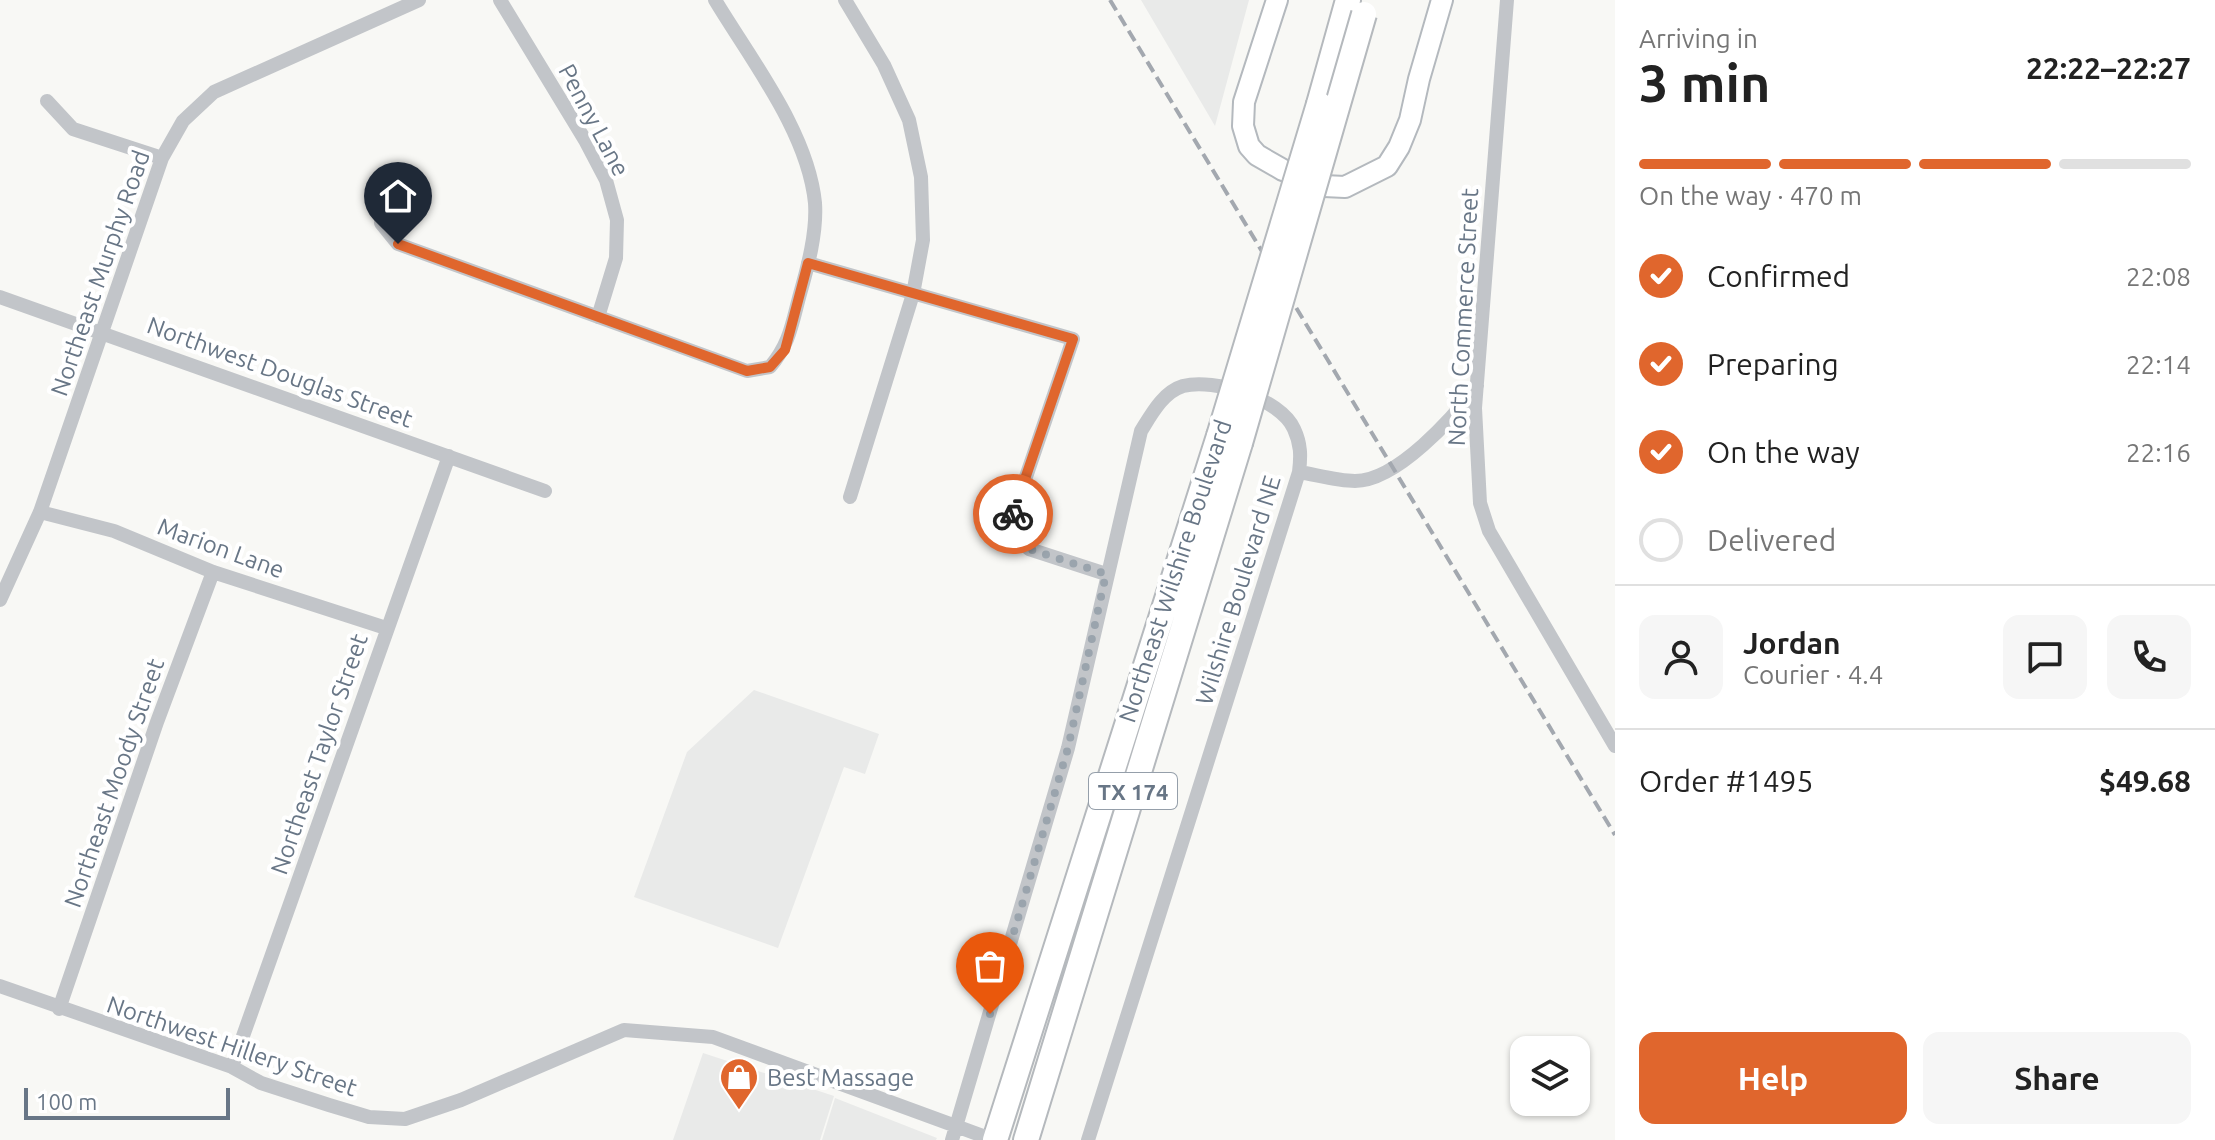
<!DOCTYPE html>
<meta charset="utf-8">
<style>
body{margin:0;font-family:Ubuntu,sans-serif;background:#f6f6f6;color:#222;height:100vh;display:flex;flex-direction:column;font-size:30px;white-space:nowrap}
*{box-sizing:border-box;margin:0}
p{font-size:26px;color:#767676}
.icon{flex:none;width:44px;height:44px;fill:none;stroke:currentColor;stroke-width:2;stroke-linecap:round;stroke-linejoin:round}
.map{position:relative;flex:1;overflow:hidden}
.panel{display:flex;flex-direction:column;background:#fff;width:600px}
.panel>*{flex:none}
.buttons{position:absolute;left:1510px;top:1036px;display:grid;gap:16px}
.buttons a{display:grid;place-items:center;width:80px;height:80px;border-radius:16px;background:#fff;box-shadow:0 2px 6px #0004;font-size:40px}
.scale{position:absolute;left:24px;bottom:20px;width:206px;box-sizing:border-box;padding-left:8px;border:4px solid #687686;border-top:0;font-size:22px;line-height:28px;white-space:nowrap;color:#687686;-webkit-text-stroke:6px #fff;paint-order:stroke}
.pin{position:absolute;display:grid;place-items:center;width:68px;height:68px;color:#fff;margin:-82px -34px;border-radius:50% 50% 50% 0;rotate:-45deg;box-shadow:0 0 8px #0007}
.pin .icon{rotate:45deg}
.courier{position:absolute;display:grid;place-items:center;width:80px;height:80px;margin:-40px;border:6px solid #e0662d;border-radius:50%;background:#fff;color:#222;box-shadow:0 2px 10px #0007}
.headline em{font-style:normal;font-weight:700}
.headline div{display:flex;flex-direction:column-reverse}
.headline{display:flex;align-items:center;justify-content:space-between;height:136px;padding:0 24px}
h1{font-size:52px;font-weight:700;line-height:60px}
.bar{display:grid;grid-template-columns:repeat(4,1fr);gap:12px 8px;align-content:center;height:96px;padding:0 24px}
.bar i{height:10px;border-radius:6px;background:#e0e0e0}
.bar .selected{background:#e0662d}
.bar p{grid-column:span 4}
.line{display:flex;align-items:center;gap:20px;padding:0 24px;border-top:2px solid #e0e0e0}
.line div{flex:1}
.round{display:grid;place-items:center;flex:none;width:84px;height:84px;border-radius:16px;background:#f6f6f6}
ol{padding:0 24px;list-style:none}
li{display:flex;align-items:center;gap:24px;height:88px}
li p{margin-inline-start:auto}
li .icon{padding:8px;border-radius:50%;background:#e0662d;color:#fff;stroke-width:4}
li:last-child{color:#767676}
li i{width:44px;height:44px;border:4px solid #e0e0e0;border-radius:50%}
.action{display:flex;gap:16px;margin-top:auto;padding:16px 24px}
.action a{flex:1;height:92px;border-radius:16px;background:#e0662d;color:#fff;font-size:32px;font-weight:700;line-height:92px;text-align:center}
.action a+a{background:#f6f6f6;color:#222}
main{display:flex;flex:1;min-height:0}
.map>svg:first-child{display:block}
</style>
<main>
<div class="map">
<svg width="1615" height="1140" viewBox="0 0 1615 1140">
<rect width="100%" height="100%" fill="#f8f8f5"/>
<!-- built -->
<path fill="#e9eae9" d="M1141 0H1249L1215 126Z
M754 690 879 734 865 774 844 767 778 948 634 897 687 752Z
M703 1053 834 1096 820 1140H673Z
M835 1098 937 1138 936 1140H822Z"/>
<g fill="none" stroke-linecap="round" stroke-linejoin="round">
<!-- secondary casing -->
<g stroke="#b4b9be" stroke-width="24">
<path id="secondary" d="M1277 0 1244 102 1243 126 1249 146 1257 155 1283 170 1324 186 1345 187 1387 166 1399 147 1410 120 1419 79 1442 0"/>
</g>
<!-- primary casing -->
<g stroke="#b5b9bd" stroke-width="28">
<path id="primary" d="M1319 104 1348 0
M995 1140 1219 436
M1026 1140 1240 443"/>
</g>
<!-- minor -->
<path stroke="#c2c5c9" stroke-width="14" d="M500 0 585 140 606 180 617 220 616 258 598 317
M845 0 884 65 909 120 921 177 923 240 913 294 850 497
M1507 0 1475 408 1480 503 1489 531 1615 746
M47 101 73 129 162 158
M381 223 398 244 747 371 770 367C790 344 792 323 800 294 808 266 817 232 815 203 808 132 751 60 715 0
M808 263 1073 339 1013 515V532L1029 549 1106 574
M0 297 545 491
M1299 472C1317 475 1337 481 1355 481 1397 481 1454 417 1477 386
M40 512 114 531 213 572 386 628
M0 600 40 512 162 158 183 121 214 92 419 0
M0 986 232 1067 261 1083 329 1105 369 1117 405 1119 461 1100 624 1030 713 1037 994 1140
M59 1009 157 722 213 572
M232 1067 449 456
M952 1140 1068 748 1141 431C1151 415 1163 392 1183 386 1214 378 1280 398 1294 429 1301 444 1301 456 1299 472L1088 1140"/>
<!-- secondary -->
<use href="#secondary" stroke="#fff" stroke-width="20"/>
<!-- primary -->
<use href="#primary" stroke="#fff" stroke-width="24"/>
<!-- rail -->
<path stroke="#a3a8af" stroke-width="4" stroke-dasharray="12 6" stroke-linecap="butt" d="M1110 0 1615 835"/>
<!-- primary-bridge casing -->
<g stroke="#b5b9bd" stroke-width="28" stroke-linecap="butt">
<path id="primary-bridge" d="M1219 436 1319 104
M1240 443 1364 14"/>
</g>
<!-- primary-bridge -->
<use href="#primary-bridge" stroke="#fff" stroke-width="24"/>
</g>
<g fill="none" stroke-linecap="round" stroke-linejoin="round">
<!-- done -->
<path stroke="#9aa4ad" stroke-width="8" stroke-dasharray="0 14.4" d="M990 1014 1068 748 1106 574 1029 549 1013 532V514"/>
<!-- route -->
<path stroke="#e0662d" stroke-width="10" d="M398 244 747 371 770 367 785 350 808 263 1073 339 1013 514"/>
</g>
<!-- icons -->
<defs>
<g id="shop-pin" transform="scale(2)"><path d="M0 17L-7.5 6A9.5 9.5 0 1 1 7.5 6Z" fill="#e0662d" stroke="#fff"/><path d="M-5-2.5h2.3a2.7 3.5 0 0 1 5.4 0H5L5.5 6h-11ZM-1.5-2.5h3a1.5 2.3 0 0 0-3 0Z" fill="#fff"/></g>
</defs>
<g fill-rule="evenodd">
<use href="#shop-pin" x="739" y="1077"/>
</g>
<g text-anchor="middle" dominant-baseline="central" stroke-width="8" stroke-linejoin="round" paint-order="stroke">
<!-- shield labels -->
<rect fill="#fff" stroke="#959faa" stroke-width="2" x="1089" y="773" width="88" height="36" rx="6"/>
<g font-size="22" font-weight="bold" fill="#687686">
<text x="1133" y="791">TX 174</text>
</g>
<!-- street labels -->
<g font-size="24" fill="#687686" stroke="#fff">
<text transform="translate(594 120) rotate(62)">Penny Lane</text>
<text transform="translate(100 273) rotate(-71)">Northeast Murphy Road</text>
<text transform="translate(1463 317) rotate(-87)">North Commerce Street</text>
<text transform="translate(280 372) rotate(20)">Northwest Douglas Street</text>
<text transform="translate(221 548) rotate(20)">Marion Lane</text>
<text transform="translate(1175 571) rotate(-72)">Northeast Wilshire Boulevard</text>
<text transform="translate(1238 590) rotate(-73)">Wilshire Boulevard NE</text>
<text transform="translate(319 754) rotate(-71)">Northeast Taylor Street</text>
<text transform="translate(114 783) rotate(-71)">Northeast Moody Street</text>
<text transform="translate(232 1046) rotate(19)">Northwest Hillery Street</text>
</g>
<!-- poi labels -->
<g font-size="24" fill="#687686" stroke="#fff" text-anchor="start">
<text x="767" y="1077">Best Massage</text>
</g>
</g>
</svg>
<div class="buttons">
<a><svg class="icon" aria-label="layers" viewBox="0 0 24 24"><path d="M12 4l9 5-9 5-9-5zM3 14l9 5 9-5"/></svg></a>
</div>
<div class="scale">100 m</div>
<div class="pin" style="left:990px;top:1014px;background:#ea580c"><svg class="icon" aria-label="bag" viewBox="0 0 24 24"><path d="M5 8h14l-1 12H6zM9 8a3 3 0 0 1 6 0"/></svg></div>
<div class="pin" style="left:398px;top:244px;background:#1f2937"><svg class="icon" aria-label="home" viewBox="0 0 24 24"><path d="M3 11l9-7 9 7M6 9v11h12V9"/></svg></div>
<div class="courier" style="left:1013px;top:514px"><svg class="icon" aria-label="bike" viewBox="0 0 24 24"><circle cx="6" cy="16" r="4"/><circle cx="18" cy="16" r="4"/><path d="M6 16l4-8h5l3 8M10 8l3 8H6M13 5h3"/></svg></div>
</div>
<section class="panel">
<div class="headline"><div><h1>3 min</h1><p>Arriving in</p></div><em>22:22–22:27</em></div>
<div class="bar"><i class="selected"></i><i class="selected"></i><i class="selected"></i><i></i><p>On the way · 470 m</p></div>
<ol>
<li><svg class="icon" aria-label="check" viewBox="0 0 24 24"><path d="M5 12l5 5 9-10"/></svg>Confirmed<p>22:08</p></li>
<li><svg class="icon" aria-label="check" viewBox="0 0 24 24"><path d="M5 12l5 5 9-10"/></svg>Preparing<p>22:14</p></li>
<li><svg class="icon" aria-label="check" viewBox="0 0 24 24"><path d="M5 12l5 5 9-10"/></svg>On the way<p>22:16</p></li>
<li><i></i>Delivered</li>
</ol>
<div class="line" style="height:144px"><a class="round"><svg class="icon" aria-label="person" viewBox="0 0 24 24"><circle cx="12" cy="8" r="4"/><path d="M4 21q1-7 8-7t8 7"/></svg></a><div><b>Jordan</b><p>Courier · 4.4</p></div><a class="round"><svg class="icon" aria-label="chat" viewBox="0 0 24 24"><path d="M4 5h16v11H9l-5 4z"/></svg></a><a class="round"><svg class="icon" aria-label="phone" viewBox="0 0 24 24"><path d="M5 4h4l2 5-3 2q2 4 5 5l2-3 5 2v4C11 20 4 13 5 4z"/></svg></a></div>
<div class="line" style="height:104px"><div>Order #1495</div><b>$49.68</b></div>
<div class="action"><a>Help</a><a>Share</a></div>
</section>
</main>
